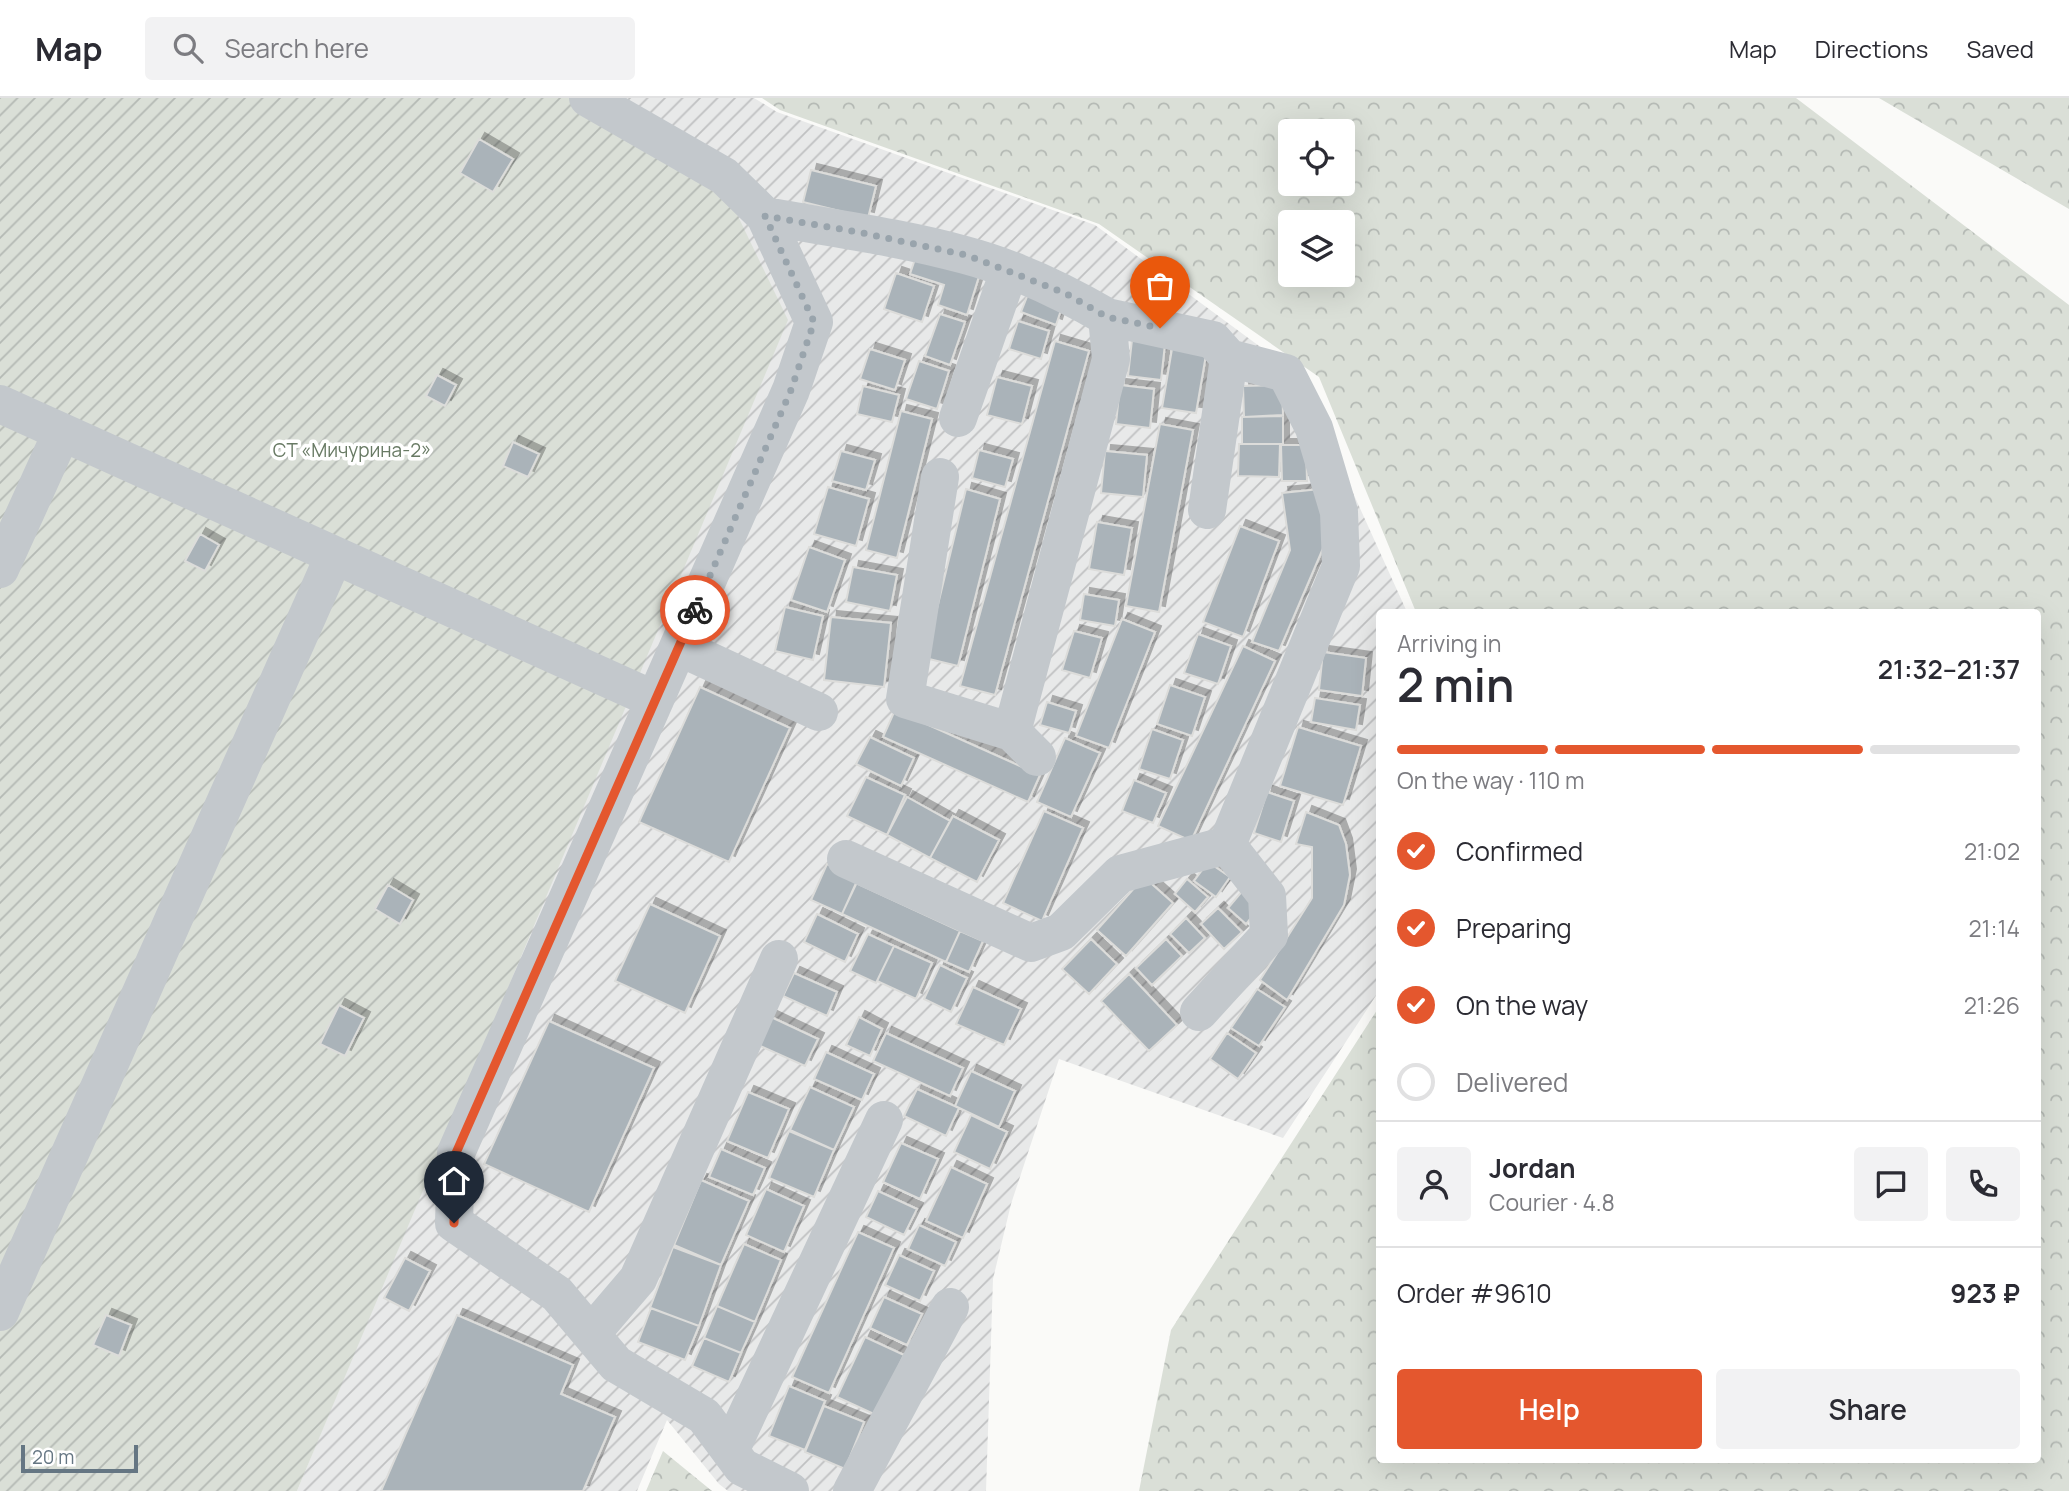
<!DOCTYPE html>
<meta charset="utf-8">
<style>
body{margin:0;font-family:Manrope,sans-serif;background:#f2f2f3;color:#2b2b33;height:100vh;display:flex;flex-direction:column;font-size:26px;white-space:nowrap}
*{box-sizing:border-box;margin:0}
p{font-size:23px;color:#7c7c81}
.icon{flex:none;width:38px;height:38px;fill:none;stroke:currentColor;stroke-width:2;stroke-linecap:round;stroke-linejoin:round}
.map{position:relative;flex:1;overflow:hidden}
.sheet{position:absolute;left:1376px;top:511px;width:665px;height:854px;display:flex;flex-direction:column;background:#fff;border-radius:7px;box-shadow:0 7px 28px #0002}
.sheet>*{flex:none}
.controls{position:absolute;left:1278px;top:21px;display:grid;gap:14px}
.controls a{display:grid;place-items:center;width:77px;height:77px;border-radius:7px;background:#fff;box-shadow:0 7px 28px #0002;font-size:35px}
.scale{position:absolute;left:21px;bottom:18px;width:117px;box-sizing:border-box;padding-left:7px;border:4px solid #657683;border-top:0;font-size:19px;line-height:24px;white-space:nowrap;color:#657683;-webkit-text-stroke:5px #fff;paint-order:stroke}
.pin{position:absolute;display:grid;place-items:center;width:60px;height:60px;color:#fff;margin:-72px -30px;border-radius:50% 50% 50% 0;rotate:-45deg;box-shadow:0 0 7px #0007}
.pin .icon{rotate:45deg}
.courier{position:absolute;display:grid;place-items:center;width:70px;height:70px;margin:-35px;border:5px solid #e4572e;border-radius:50%;background:#fff;color:#222;box-shadow:0 2px 9px #0007}
.summary em{font-style:normal;font-weight:600}
.summary div{display:flex;flex-direction:column-reverse}
.summary{display:flex;align-items:center;justify-content:space-between;height:119px;padding:0 21px}
h1{font-size:46px;font-weight:600;line-height:52px}
.bar{display:grid;grid-template-columns:repeat(4,1fr);gap:10px 7px;align-content:center;height:84px;padding:0 21px}
.bar i{height:9px;border-radius:5px;background:#e1e1e2}
.bar .on{background:#e4572e}
.bar p{grid-column:span 4}
.line{display:flex;align-items:center;gap:18px;padding:0 21px;border-top:2px solid #e1e1e2}
.line div{flex:1}
.round{display:grid;place-items:center;flex:none;width:74px;height:74px;border-radius:7px;background:#f2f2f3}
ol{padding:0 21px;list-style:none}
li{display:flex;align-items:center;gap:21px;height:77px}
li p{margin-inline-start:auto}
li .icon{padding:7px;border-radius:50%;background:#e4572e;color:#fff;stroke-width:4}
li:last-child{color:#7c7c81}
li i{width:38px;height:38px;border:4px solid #e1e1e2;border-radius:50%}
.action{display:flex;gap:14px;margin-top:auto;padding:14px 21px}
.action a{flex:1;height:80px;border-radius:7px;background:#e4572e;color:#fff;font-size:28px;font-weight:600;line-height:80px;text-align:center}
.action a+a{background:#f2f2f3;color:#2b2b33}
header{display:flex;align-items:center;gap:42px;box-sizing:border-box;height:98px;padding:0 35px;background:#fff;border-bottom:2px solid #e1e1e2}
header strong{font-size:33px}
nav{display:flex;gap:38px;margin-inline-start:auto;font-size:24px}
.search{width:490px;height:63px;background:#f2f2f3;display:flex;align-items:center;gap:18px;box-sizing:border-box;padding:0 24px;border-radius:7px;color:#7c7c81;font-size:26px}
.map>svg:first-child{display:block}
</style>
<header>
<strong>Map</strong>
<div class="search"><svg class="icon" aria-label="search" viewBox="0 0 24 24"><circle cx="10" cy="10" r="6"/><path d="M15 15l6 6"/></svg>Search here</div>
<nav><a>Map</a><a>Directions</a><a>Saved</a></nav>
</header>
<div class="map">
<svg width="2069" height="1393" viewBox="0 0 2069 1393">
<defs>
<pattern id="industrial-furrows" width="10" height="10" patternUnits="userSpaceOnUse" patternTransform="scale(1.75)"><rect width="10" height="10" fill="#e8e9e9"/><path d="M-1 1l2-2M0 10L10 0M9 11l2-2" fill="none" stroke="#c0c1c2"/></pattern>
<pattern id="forest-crowns" width="20" height="18" patternUnits="userSpaceOnUse" patternTransform="scale(1.75)"><rect width="20" height="18" fill="#dadfd7"/><path d="M2 6a3 3 0 1 1 6 0M12 15a3 3 0 1 1 6 0" fill="none" stroke="#b4b9b4"/></pattern>
<pattern id="garden-furrows" width="10" height="10" patternUnits="userSpaceOnUse" patternTransform="scale(1.75)"><rect width="10" height="10" fill="#dadfd7"/><path d="M-1 1l2-2M0 10L10 0M9 11l2-2" fill="none" stroke="#b4b9b4"/></pattern>
<filter id="shadow"><feDropShadow dx="6" dy="-6" stdDeviation="0" flood-color="#0004"/></filter>
</defs>
<rect width="100%" height="100%" fill="#fafaf8"/>
<!-- industrial -->
<path fill="url(#industrial-furrows)" d="M570 0H754L777 14 1095 127 1300 278 1407 514H1379V893L1283 1040 1059 961 1011 1106 993 1181 986 1393H728L719 1386 667 1322 637 1393H297L408 1124Z"/>
<!-- forest -->
<path fill="url(#forest-crowns)" fill-rule="evenodd" d="M762 0H1796L2069 207V1393H1139L1171 1232 1379 909V1362H2037V514H1416L1319 279 1099 126 780 12ZM1290 33H1342V86H1290ZM1290 124H1342V177H1290Z
M1879 0H2069V111Z
M663 1353 712 1393H646Z"/>
<!-- garden -->
<path fill="url(#garden-furrows)" d="M0 0H570L721 83 788 222 297 1393H0Z"/>
<!-- building -->
<path fill="#aab3b9" stroke="#dcdcda" stroke-width="2" filter="url(#shadow)" d="M479 41 513 61 493 94 460 75Z
M811 72 876 88 868 120 803 104Z
M917 155 980 175 967 217 938 207 944 187 910 176Z
M896 175 934 188 922 224 884 211Z
M1030 191 1064 203 1056 227 1021 214Z
M940 216 965 224 950 267 925 258Z
M1018 223 1049 233 1041 261 1009 251Z
M1132 242 1165 246 1161 282 1128 278Z
M1055 243 1089 253 995 597 960 588Z
M1173 245 1207 251 1196 315 1162 310Z
M870 251 905 262 895 292 860 281Z
M919 263 949 273 937 311 906 301Z
M437 277 456 287 445 308 426 298Z
M997 279 1032 288 1022 326 987 317Z
M1120 287 1154 291 1150 330 1116 326Z
M1282 287 1283 317 1244 319 1243 288Z
M863 288 899 297 892 324 857 316Z
M901 313 932 321 897 460 866 452Z
M1283 318V346H1242V319Z
M1160 326 1193 332 1159 514 1126 508Z
M513 344 539 356 528 379 503 368Z
M1239 346H1280L1279 379 1238 378Z
M1281 347H1306L1307 383H1282Z
M979 352 1013 361 1005 389 972 380Z
M841 353 875 362 866 392 832 383Z
M1105 353 1147 357 1143 399 1101 395Z
M828 389 869 401 856 448 814 436Z
M966 391 1000 401 958 568 925 560Z
M1320 391 1327 441 1279 553 1252 544 1290 452 1282 395Z
M1097 424 1132 430 1124 477 1089 471Z
M1240 428 1279 443 1243 539 1203 524Z
M200 436 219 447 205 473 185 463Z
M809 449 845 462 827 514 791 502Z
M853 469 897 477 890 513 846 504Z
M1084 496 1119 502 1115 528 1080 522Z
M785 509 823 518 813 562 775 553Z
M831 519 891 525 884 589 824 582Z
M1122 521 1155 534 1109 650 1076 638Z
M1074 533 1102 540 1090 580 1062 572Z
M1198 536 1231 548 1218 586 1184 575Z
M1243 548 1275 563 1191 743 1158 728Z
M1323 554 1366 560 1362 598 1319 592Z
M1170 587 1205 599 1192 638 1157 626Z
M700 589 790 630 729 764 639 724Z
M1315 600 1360 607 1356 632 1311 624Z
M1047 604 1076 613 1069 635 1040 627Z
M895 612 1040 677 1028 704 883 639Z
M1298 629 1361 648 1343 707 1280 688Z
M1152 631 1183 642 1170 681 1139 671Z
M870 639 914 660 901 688 856 666Z
M1065 640 1100 655 1071 719 1037 704Z
M866 679 905 697 887 737 847 718Z
M1134 682 1166 695 1153 725 1122 713Z
M1267 694 1294 703 1281 744 1254 735Z
M907 699 950 723 930 760 887 737Z
M1044 713 1083 730 1042 823 1003 805Z
M1306 714 1339 727 1346 746 1350 777 1344 807 1287 902 1260 882 1312 800V749L1296 746Z
M953 718 999 742 977 784 930 760Z
M1208 764 1230 779 1216 799 1194 783Z
M827 766 859 780 842 816 811 802Z
M1144 779 1173 805 1126 858 1097 832Z
M1187 781 1208 799 1195 814 1175 796Z
M856 785 960 833 946 864 842 816Z
M388 787 413 802 400 826 375 811Z
M1244 791 1262 806 1246 826 1228 810Z
M650 806 720 838 685 915 615 883Z
M1218 810 1242 834 1224 851 1201 826Z
M817 816 858 836 845 864 804 844Z
M1186 820 1205 840 1189 855 1170 836Z
M960 833 983 843 969 874 946 864Z
M868 836 894 848 876 885 850 873Z
M1091 841 1117 866 1089 896 1062 871Z
M1166 841 1182 858 1152 887 1136 870Z
M894 848 932 865 916 901 877 883Z
M940 867 967 880 951 914 924 901Z
M794 875 837 894 827 918 783 898Z
M1129 876 1177 927 1149 953 1101 903Z
M973 889 1021 911 1004 947 956 926Z
M1257 891 1285 909 1259 948 1231 930Z
M339 907 364 920 345 958 320 946Z
M771 919 818 941 805 968 758 947Z
M859 919 882 931 870 958 846 947Z
M549 923 654 970 589 1114 484 1066Z
M886 935 963 970 950 998 873 963Z
M1227 935 1256 955 1238 981 1210 961Z
M826 954 874 976 862 1002 814 981Z
M971 973 1015 993 999 1029 955 1008Z
M810 989 854 1009 834 1052 790 1032Z
M917 991 959 1010 946 1038 904 1018Z
M748 994 789 1011 768 1060 727 1043Z
M971 1017 1007 1034 990 1071 954 1054Z
M789 1033 834 1052 814 1099 769 1080Z
M901 1045 938 1061 920 1101 883 1084Z
M721 1051 765 1070 753 1097 709 1079Z
M951 1069 987 1086 963 1140 926 1123Z
M701 1082 749 1103 721 1167 674 1147Z
M766 1091 804 1108 784 1154 746 1137Z
M878 1093 917 1111 904 1137 866 1119Z
M919 1127 956 1144 945 1168 908 1151Z
M858 1134 894 1150 829 1295 792 1279Z
M744 1146 781 1162 755 1224 717 1208Z
M673 1149 721 1167 699 1228 650 1210Z
M899 1157 934 1173 920 1203 885 1187Z
M405 1160 430 1173 409 1213 384 1200Z
M884 1199 922 1216 907 1247 870 1230Z
M717 1208 755 1224 741 1255 704 1240Z
M651 1210 699 1228 685 1262 638 1244Z
M106 1217 131 1227 119 1258 93 1247Z
M457 1217 573 1267 561 1296 615 1319 583 1393H381Z
M865 1239 904 1257 876 1317 837 1299Z
M704 1240 741 1255 729 1284 692 1268Z
M789 1288 825 1303 805 1352 769 1338Z
M824 1308 864 1324 845 1371 805 1354Z"/>
<g fill="none" stroke-linecap="round" stroke-linejoin="round">
<!-- minor -->
<path stroke="#c3c8cc" stroke-width="38" d="M588 0 724 78 765 118 814 224 791 292 456 1055 454 1125 557 1196 616 1266 704 1318 742 1369 790 1393
M765 118C831 130 900 139 965 157 1014 170 1064 194 1107 219L1111 261 1012 634 905 601 940 379
M1107 219 1213 242 1229 260 1207 412
M0 306 655 602
M958 320 1009 173
M0 471 61 336
M679 549 819 614
M1012 634 1037 659
M846 761 1031 845 1061 834 1120 776 1227 747
M1199 914 1269 837 1267 798 1227 747 1341 468 1339 414 1314 330 1286 275 1229 260
M0 1214 334 458
M591 1236 638 1181 779 861
M730 1353 884 1022
M852 1393 950 1209"/>
</g>
<g fill="none" stroke-linecap="round" stroke-linejoin="round">
<!-- done -->
<path stroke="#99a4ac" stroke-width="7" stroke-dasharray="0 12.6" d="M695 512 791 292 814 224 765 118 858 134 966 157 1065 195 1107 219 1160 230"/>
<!-- route -->
<path stroke="#e4572e" stroke-width="9" d="M454 1125 456 1055 695 512"/>
</g>
<g text-anchor="middle" dominant-baseline="central" stroke-width="7" stroke-linejoin="round" paint-order="stroke">
<!-- park labels -->
<g font-size="19" fill="#687a64" stroke="#fff">
<text x="352" y="352">СТ «Мичурина-2»</text>
</g>
</g>
</svg>
<div class="controls">
<a><svg class="icon" aria-label="locate" viewBox="0 0 24 24"><circle cx="12" cy="12" r="6"/><path d="M12 2v4M12 18v4M2 12h4M18 12h4"/></svg></a>
<a><svg class="icon" aria-label="layers" viewBox="0 0 24 24"><path d="M12 4l9 5-9 5-9-5zM3 14l9 5 9-5"/></svg></a>
</div>
<div class="scale">20 m</div>
<div class="pin" style="left:1160px;top:230px;background:#ea580c"><svg class="icon" aria-label="bag" viewBox="0 0 24 24"><path d="M5 8h14l-1 12H6zM9 8a3 3 0 0 1 6 0"/></svg></div>
<div class="pin" style="left:454px;top:1125px;background:#1f2937"><svg class="icon" aria-label="home" viewBox="0 0 24 24"><path d="M3 11l9-7 9 7M6 9v11h12V9"/></svg></div>
<div class="courier" style="left:695px;top:512px"><svg class="icon" aria-label="bike" viewBox="0 0 24 24"><circle cx="6" cy="16" r="4"/><circle cx="18" cy="16" r="4"/><path d="M6 16l4-8h5l3 8M10 8l3 8H6M13 5h3"/></svg></div>
<section class="sheet">
<div class="summary"><div><h1>2 min</h1><p>Arriving in</p></div><em>21:32–21:37</em></div>
<div class="bar"><i class="on"></i><i class="on"></i><i class="on"></i><i></i><p>On the way · 110 m</p></div>
<ol>
<li><svg class="icon" aria-label="check" viewBox="0 0 24 24"><path d="M5 12l5 5 9-10"/></svg>Confirmed<p>21:02</p></li>
<li><svg class="icon" aria-label="check" viewBox="0 0 24 24"><path d="M5 12l5 5 9-10"/></svg>Preparing<p>21:14</p></li>
<li><svg class="icon" aria-label="check" viewBox="0 0 24 24"><path d="M5 12l5 5 9-10"/></svg>On the way<p>21:26</p></li>
<li><i></i>Delivered</li>
</ol>
<div class="line" style="height:126px"><a class="round"><svg class="icon" aria-label="person" viewBox="0 0 24 24"><circle cx="12" cy="8" r="4"/><path d="M4 21q1-7 8-7t8 7"/></svg></a><div><b>Jordan</b><p>Courier · 4.8</p></div><a class="round"><svg class="icon" aria-label="chat" viewBox="0 0 24 24"><path d="M4 5h16v11H9l-5 4z"/></svg></a><a class="round"><svg class="icon" aria-label="phone" viewBox="0 0 24 24"><path d="M5 4h4l2 5-3 2q2 4 5 5l2-3 5 2v4C11 20 4 13 5 4z"/></svg></a></div>
<div class="line" style="height:91px"><div>Order #9610</div><b>923 ₽</b></div>
<div class="action"><a>Help</a><a>Share</a></div>
</section>
</div>
